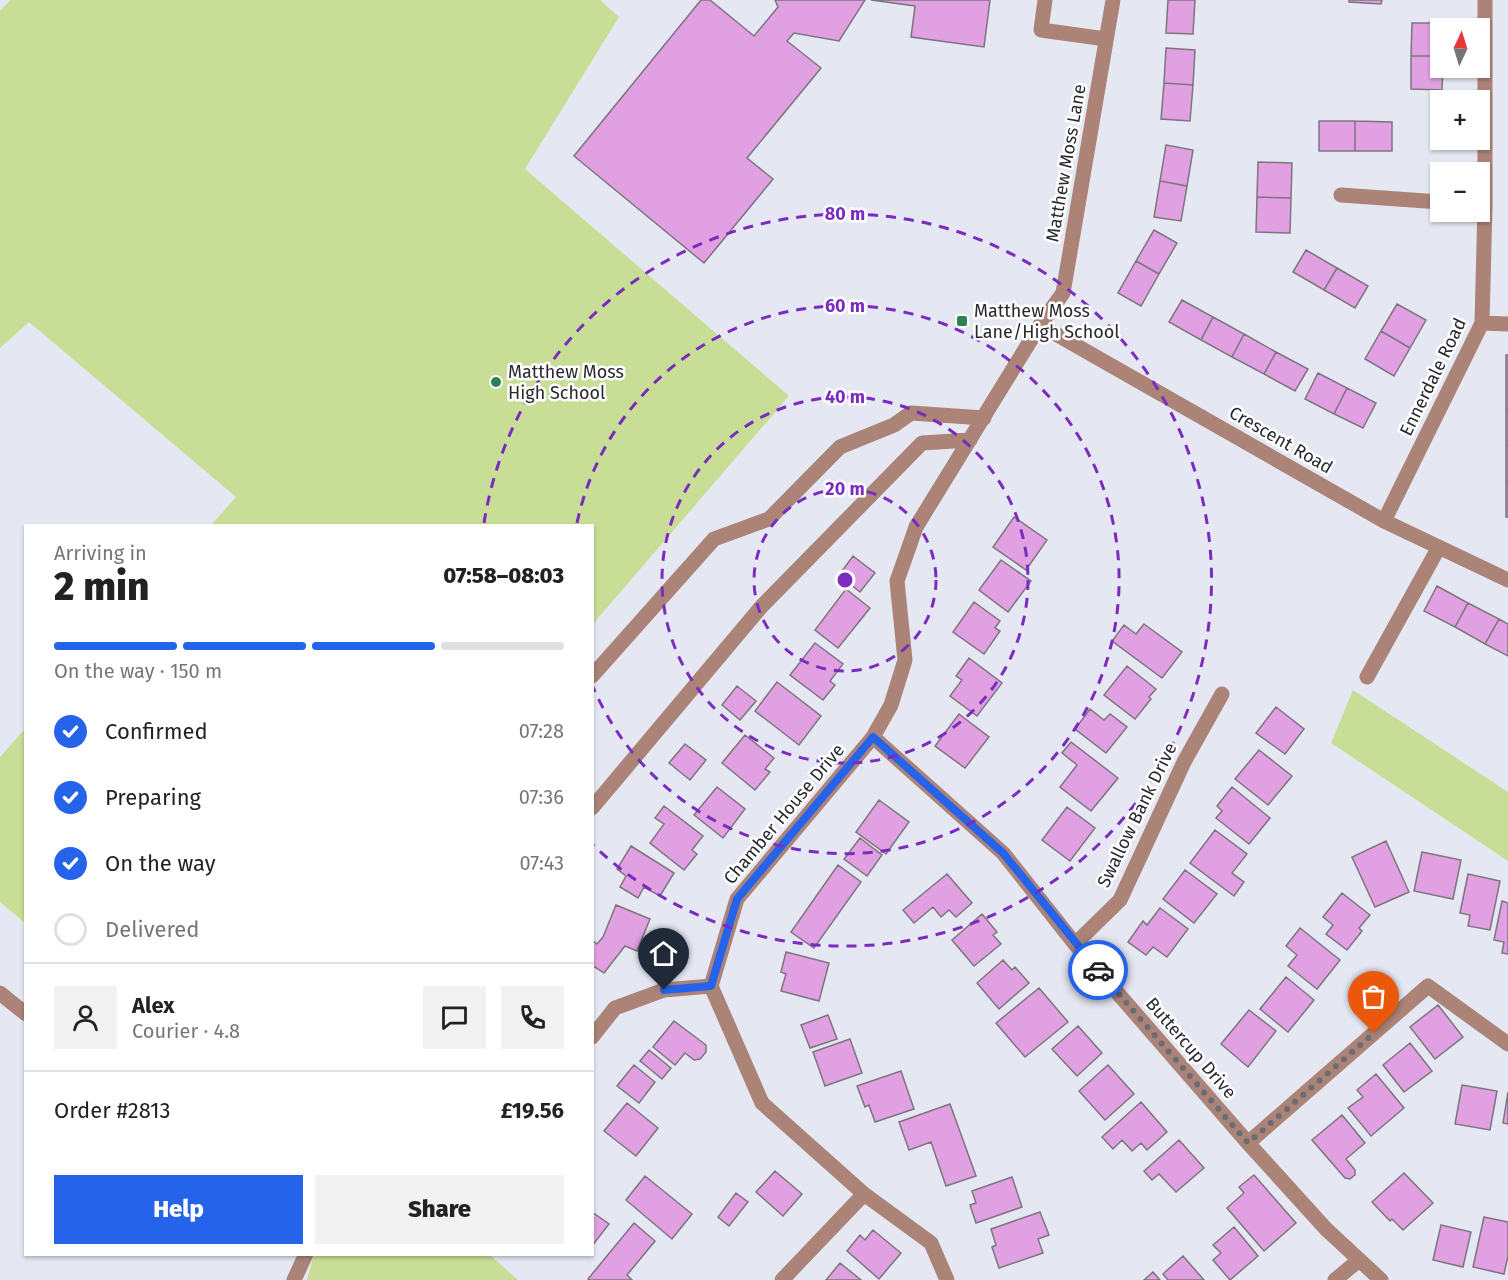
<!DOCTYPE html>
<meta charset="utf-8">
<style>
body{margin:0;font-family:"Fira Sans",sans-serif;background:#f2f2f2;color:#222;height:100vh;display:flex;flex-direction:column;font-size:22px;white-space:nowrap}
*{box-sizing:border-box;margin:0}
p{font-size:20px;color:#767676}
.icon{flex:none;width:33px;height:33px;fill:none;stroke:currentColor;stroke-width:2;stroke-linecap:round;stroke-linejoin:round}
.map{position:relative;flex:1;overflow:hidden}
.sheet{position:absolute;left:24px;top:524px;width:570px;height:732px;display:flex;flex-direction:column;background:#fff;border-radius:0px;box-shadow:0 2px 4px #0004}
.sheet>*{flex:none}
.needle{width:39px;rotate:4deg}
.fabs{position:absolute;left:1430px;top:18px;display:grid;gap:12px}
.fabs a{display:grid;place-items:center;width:60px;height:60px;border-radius:0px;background:#fff;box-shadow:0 2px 4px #0004;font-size:30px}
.pin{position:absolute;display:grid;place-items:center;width:51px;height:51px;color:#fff;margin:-62px -26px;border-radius:50% 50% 50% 0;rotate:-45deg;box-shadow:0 0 6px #0007}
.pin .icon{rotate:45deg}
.courier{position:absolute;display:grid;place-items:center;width:60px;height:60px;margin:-30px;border:4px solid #2563eb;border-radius:50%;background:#fff;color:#222;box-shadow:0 2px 8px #0007}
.head em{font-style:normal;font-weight:800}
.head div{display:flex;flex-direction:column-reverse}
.head{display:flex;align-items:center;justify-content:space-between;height:102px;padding:0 30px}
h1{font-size:39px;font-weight:800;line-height:45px}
.bar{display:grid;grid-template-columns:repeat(4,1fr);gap:9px 6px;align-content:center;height:72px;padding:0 30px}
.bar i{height:8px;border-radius:4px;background:#e0e0e0}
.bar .on{background:#2563eb}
.bar p{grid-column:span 4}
.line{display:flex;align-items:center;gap:15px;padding:0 30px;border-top:2px solid #e0e0e0}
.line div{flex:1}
.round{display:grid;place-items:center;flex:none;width:63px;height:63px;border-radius:0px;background:#f2f2f2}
ol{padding:0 30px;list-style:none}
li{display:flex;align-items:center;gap:18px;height:66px}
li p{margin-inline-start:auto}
li .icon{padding:6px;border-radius:50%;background:#2563eb;color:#fff;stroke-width:4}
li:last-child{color:#767676}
li i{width:33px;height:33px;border:3px solid #e0e0e0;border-radius:50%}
.button{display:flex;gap:12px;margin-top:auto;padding:12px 30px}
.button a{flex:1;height:69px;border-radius:0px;background:#2563eb;color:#fff;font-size:24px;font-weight:800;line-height:69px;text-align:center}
.button a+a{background:#f2f2f2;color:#222}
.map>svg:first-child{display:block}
</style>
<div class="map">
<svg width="1508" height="1280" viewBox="0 0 1508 1280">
<rect width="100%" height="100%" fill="#e5e8f3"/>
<!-- green -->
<path fill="#c8de96" d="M10 0H600L619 17 525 169 789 396 593 624 592 525H211L236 497 29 322 0 348V11Z
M1353 690 1508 792V861L1331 743Z
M25 729V923L0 902V757Z
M314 1254H489L518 1280H307Z"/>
<!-- building -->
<path fill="#e1a0e2" stroke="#7d757d" stroke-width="1.5" d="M701 0H710L754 36 778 7 775 0H865L839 41 794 33 787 41 821 68 747 158 773 179 704 263 574 156Z
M871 0H990L984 47 911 37 915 6Z
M1168 0H1195L1193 34 1166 33Z
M1349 0H1382L1381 4 1349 2Z
M1412 23H1444V28H1440V56H1411Z
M1166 48 1195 50 1193 85 1164 83Z
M1411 56H1440V68H1443L1442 90 1411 89Z
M1164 83 1193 85 1190 121 1161 119Z
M1319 121H1355V151H1319Z
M1355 121 1392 122V151H1355Z
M1166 145 1193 150 1187 186 1160 181Z
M1258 162 1292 163 1291 198 1257 197Z
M1160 181 1187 186 1181 221 1154 217Z
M1257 197 1291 198 1290 233 1256 232Z
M1154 230 1177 243 1159 274 1136 261Z
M1306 250 1337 268 1324 290 1293 272Z
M1136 261 1159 274 1141 306 1118 293Z
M1337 268 1368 286 1355 308 1324 290Z
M1182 300 1213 317 1201 340 1169 322Z
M1397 304 1426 320 1410 348 1381 331Z
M1213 317 1244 334 1232 357 1201 340Z
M1381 331 1410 348 1394 376 1365 359Z
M1244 334 1276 352 1264 374 1232 357Z
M1276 352 1308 369 1295 391 1264 374Z
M1506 355H1508V410H1506Z
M1318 373 1347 388 1334 414 1305 399Z
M1347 388 1376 403 1363 428 1334 414Z
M1506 410H1508V445H1506Z
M1506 445H1508V482H1506Z
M1506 482H1508V517H1506Z
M1014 517 1047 540 1026 570 993 547Z
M853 556 875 573 860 592 839 575Z
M1001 560 1031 581 1008 612 979 590Z
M1437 586 1468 603 1455 627 1424 611Z
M846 589 870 608 838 648 815 630Z
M974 602 1000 621 995 628 1000 631 984 654 953 632Z
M1468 603 1499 619 1485 644 1455 627Z
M1499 619 1508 624V656L1485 644Z
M1144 624 1182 652 1162 678 1112 641 1124 625 1136 634Z
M815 643 843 664 830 681 835 685 823 700 790 675Z
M969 658 1002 683 977 716 950 696 962 680 956 676Z
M1127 666 1156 689 1149 697 1151 699 1135 719 1104 695Z
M777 682 821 716 799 745 755 711Z
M737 686 756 701 740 720 722 705Z
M1276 707 1304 729 1285 754 1256 733Z
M1090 709 1104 720 1110 714 1127 727 1106 753 1075 729Z
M959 714 989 737 965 768 935 746Z
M745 735 774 758 765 769 770 772 755 790 722 763Z
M1071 742 1118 778 1091 811 1060 787 1077 765 1062 753Z
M685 744 706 760 690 780 669 763Z
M1259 750 1292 776 1268 805 1235 779Z
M717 787 745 809 723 838 694 815Z
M1232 787 1270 818 1249 844 1216 818 1222 811 1217 806Z
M879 800 909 822 886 854 856 832Z
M664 806 703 836 692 850 697 854 684 870 650 843 664 824 655 818Z
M1067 807 1095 828 1070 861 1042 840Z
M1215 830 1247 854 1232 873 1244 882 1234 896 1190 863Z
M860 838 882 855 867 876 844 859Z
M1386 841 1409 892 1375 907 1352 857Z
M631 846 674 873 660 896 644 887 638 898 620 887 626 876 617 869Z
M1422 852 1461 860 1453 899 1414 891Z
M838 865 861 882 814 948 791 932Z
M1185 870 1217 894 1194 923 1163 899Z
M947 874 972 903 956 917 949 910 941 917 933 907 914 923 903 910Z
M1468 874 1500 881 1490 930 1468 926 1470 915 1460 913Z
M1342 893 1370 915 1359 928 1362 931 1347 950 1326 934 1333 925 1323 917Z
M1502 901 1508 903V954L1502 953 1504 942 1494 940Z
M616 905 650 919 637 951 625 946 604 973 592 965V940L597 944 603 937Z
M1160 908 1188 929 1167 957 1153 947 1146 955 1128 942 1143 921 1147 925Z
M982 914 997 932 993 935 1001 944 974 966 952 940Z
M1300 928 1340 960 1317 989 1288 966 1297 955 1286 946Z
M786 952 829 963 819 1001 781 991 786 974 781 972Z
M1003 960 1012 970 1015 967 1029 983 999 1009 977 983Z
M1286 977 1314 1000 1288 1032 1260 1009Z
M1039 988 1068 1022 1025 1057 996 1023Z
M1438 1005 1463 1037 1435 1059 1410 1027Z
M1249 1010 1276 1031 1248 1067 1221 1044Z
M828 1015 837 1039 810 1048 801 1025Z
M674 1021 706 1045V1052L700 1059 694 1060 685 1053 675 1065 653 1047Z
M1078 1026 1102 1053 1077 1076 1052 1049Z
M850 1039 862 1073 825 1086 813 1052Z
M1410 1043 1432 1071 1404 1092 1383 1065Z
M649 1050 671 1068 662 1079 640 1061Z
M634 1065 655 1082 639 1103 617 1086Z
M1108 1065 1134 1094 1105 1120 1079 1091Z
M901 1071 914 1109 875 1122 869 1105 865 1107 857 1086Z
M1376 1074 1404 1108 1371 1136 1348 1108 1363 1097 1357 1090Z
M1462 1085 1497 1091 1490 1130 1455 1124Z
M1508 1092V1124L1503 1123Z
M1141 1102 1167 1132 1147 1150 1141 1143 1132 1151 1122 1140 1113 1149 1102 1137Z
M627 1103 658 1128 636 1156 604 1131Z
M950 1104 976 1176 946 1186 931 1142 909 1150 899 1122Z
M1342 1115 1365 1143 1346 1159 1355 1170V1175L1350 1179 1345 1178 1312 1140Z
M1179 1140 1204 1168 1176 1192 1159 1174 1152 1180 1144 1171Z
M775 1171 802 1194 783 1216 756 1192Z
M1404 1173 1433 1203 1403 1230 1392 1219 1390 1221 1372 1202Z
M1254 1175 1296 1223 1264 1251 1227 1208 1244 1193 1239 1187Z
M645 1176 692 1214 672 1239 626 1200Z
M1012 1177 1022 1207 976 1223 970 1205 976 1203 972 1191Z
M736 1193 748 1202 729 1226 718 1217Z
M592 1212 609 1224 592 1246Z
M1040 1212 1049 1235 1038 1239 1043 1253 999 1268 992 1247 996 1245 991 1229Z
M1484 1217 1508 1222V1256L1504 1274 1473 1267Z
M634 1223 655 1241 627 1275 632 1280H590L588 1279Z
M1441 1225 1471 1232 1463 1267 1433 1260Z
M1234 1227 1258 1256 1230 1280 1213 1260 1221 1253 1213 1245Z
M873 1230 901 1253 879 1279 847 1251 860 1235 865 1240Z
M1183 1256 1204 1280H1168L1163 1274Z
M840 1263 861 1280H826Z
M1153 1272 1160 1280H1144Z"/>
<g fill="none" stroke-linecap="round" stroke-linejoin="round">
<!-- minor -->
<path stroke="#ab8377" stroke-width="15" d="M1045 0 1041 30 1106 39
M1341 195 1440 202
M1482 323 1508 324
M1040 325 1384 521 1508 580
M1384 521 1482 323 1485 205V0
M592 676 714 539 769 519 840 447 894 425 911 413 984 418
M1367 677 1439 547
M873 737 1003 853 1075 944 1248 1143 1326 1229 1381 1280
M592 808 761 607 922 443 970 440
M1075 944 1120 900 1184 762 1222 694
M0 993 26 1014
M592 1037 615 1008 664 990 711 986
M1248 1143 1428 986 1508 1044
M294 1280 306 1254
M782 1280 864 1194
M947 1280 931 1243 864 1194 762 1103 711 986 737 899 873 737 891 705 905 660 897 581 916 527 1040 325 1063 293 1113 0
M1335 1280 1359 1260"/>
</g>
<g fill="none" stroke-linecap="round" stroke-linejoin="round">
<!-- done -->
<path stroke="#6b6c73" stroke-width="6" stroke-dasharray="0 10.8" d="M1098 970 1248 1143 1374 1033"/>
<!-- route -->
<path stroke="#2563eb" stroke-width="8" d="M664 990 711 986 737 899 873 737 1003 853 1098 970"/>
</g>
<!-- distance rings -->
<g fill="none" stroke="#7b2cbf" stroke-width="3" stroke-dasharray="10 8">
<circle cx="845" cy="580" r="91"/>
<circle cx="845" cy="580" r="183"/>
<path d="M577 523A274 274 0 1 1 593 687"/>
<path d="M484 523A366 366 0 1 1 593 845"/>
</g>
<!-- markers -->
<g fill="#2e8152" stroke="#fff" stroke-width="2">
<rect x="956" y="315" width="12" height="12" rx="3"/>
<circle cx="496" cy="382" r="6"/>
</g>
<g text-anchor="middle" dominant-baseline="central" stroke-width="5" stroke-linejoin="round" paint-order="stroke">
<!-- street labels -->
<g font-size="18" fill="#292a2e" stroke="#fff">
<text transform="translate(1066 163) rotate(-80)">Matthew Moss Lane</text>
<text transform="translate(1433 377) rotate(-64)">Ennerdale Road</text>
<text transform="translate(1281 440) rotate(30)">Crescent Road</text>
<text transform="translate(784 814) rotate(-50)">Chamber House Drive</text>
<text transform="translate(1137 815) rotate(-64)">Swallow Bank Drive</text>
<text transform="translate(1191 1048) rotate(49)">Buttercup Drive</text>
</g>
<!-- poi labels -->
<g font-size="18" fill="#292a2e" stroke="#fff" text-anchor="start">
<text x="974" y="311">Matthew Moss<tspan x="974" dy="21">Lane/High School</tspan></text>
<text x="508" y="372">Matthew Moss<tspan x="508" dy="21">High School</tspan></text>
</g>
</g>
<circle cx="845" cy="580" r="9" fill="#7b2cbf" stroke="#fff" stroke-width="3"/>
<g font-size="18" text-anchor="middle" font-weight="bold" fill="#7b2cbf" stroke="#fff" stroke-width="5" stroke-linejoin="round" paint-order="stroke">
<text x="845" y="220">80 m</text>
<text x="845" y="312">60 m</text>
<text x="845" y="403">40 m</text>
<text x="845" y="495">20 m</text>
</g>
</svg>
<div class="fabs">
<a><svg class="needle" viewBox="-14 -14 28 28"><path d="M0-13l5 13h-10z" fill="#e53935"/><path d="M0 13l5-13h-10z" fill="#767676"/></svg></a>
<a>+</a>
<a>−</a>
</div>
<div class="pin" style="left:1374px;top:1033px;background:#ea580c"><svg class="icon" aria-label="bag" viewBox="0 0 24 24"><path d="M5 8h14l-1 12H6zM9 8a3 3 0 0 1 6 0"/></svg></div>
<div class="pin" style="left:664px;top:990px;background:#1f2937"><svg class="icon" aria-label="home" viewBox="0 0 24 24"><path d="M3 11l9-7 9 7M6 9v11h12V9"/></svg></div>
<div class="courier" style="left:1098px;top:970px"><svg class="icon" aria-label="car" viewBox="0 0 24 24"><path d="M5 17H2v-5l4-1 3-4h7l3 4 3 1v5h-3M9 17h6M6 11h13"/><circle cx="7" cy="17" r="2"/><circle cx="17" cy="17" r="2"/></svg></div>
<section class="sheet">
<div class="head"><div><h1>2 min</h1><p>Arriving in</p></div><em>07:58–08:03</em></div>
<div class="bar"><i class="on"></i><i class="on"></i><i class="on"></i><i></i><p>On the way · 150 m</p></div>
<ol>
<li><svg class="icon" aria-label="check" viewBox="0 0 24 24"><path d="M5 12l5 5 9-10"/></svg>Confirmed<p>07:28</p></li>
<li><svg class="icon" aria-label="check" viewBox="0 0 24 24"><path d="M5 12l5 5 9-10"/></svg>Preparing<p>07:36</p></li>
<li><svg class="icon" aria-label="check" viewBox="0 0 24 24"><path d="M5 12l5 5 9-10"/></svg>On the way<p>07:43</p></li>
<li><i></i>Delivered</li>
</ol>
<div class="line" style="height:108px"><a class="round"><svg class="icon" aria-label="person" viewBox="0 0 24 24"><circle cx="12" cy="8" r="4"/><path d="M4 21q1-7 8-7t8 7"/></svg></a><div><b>Alex</b><p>Courier · 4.8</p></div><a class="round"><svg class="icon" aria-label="chat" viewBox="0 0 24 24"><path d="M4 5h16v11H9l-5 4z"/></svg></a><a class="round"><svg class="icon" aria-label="phone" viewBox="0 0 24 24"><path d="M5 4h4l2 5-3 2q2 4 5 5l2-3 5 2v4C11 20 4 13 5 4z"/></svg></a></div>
<div class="line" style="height:78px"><div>Order #2813</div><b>£19.56</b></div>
<div class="button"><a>Help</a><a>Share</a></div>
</section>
</div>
